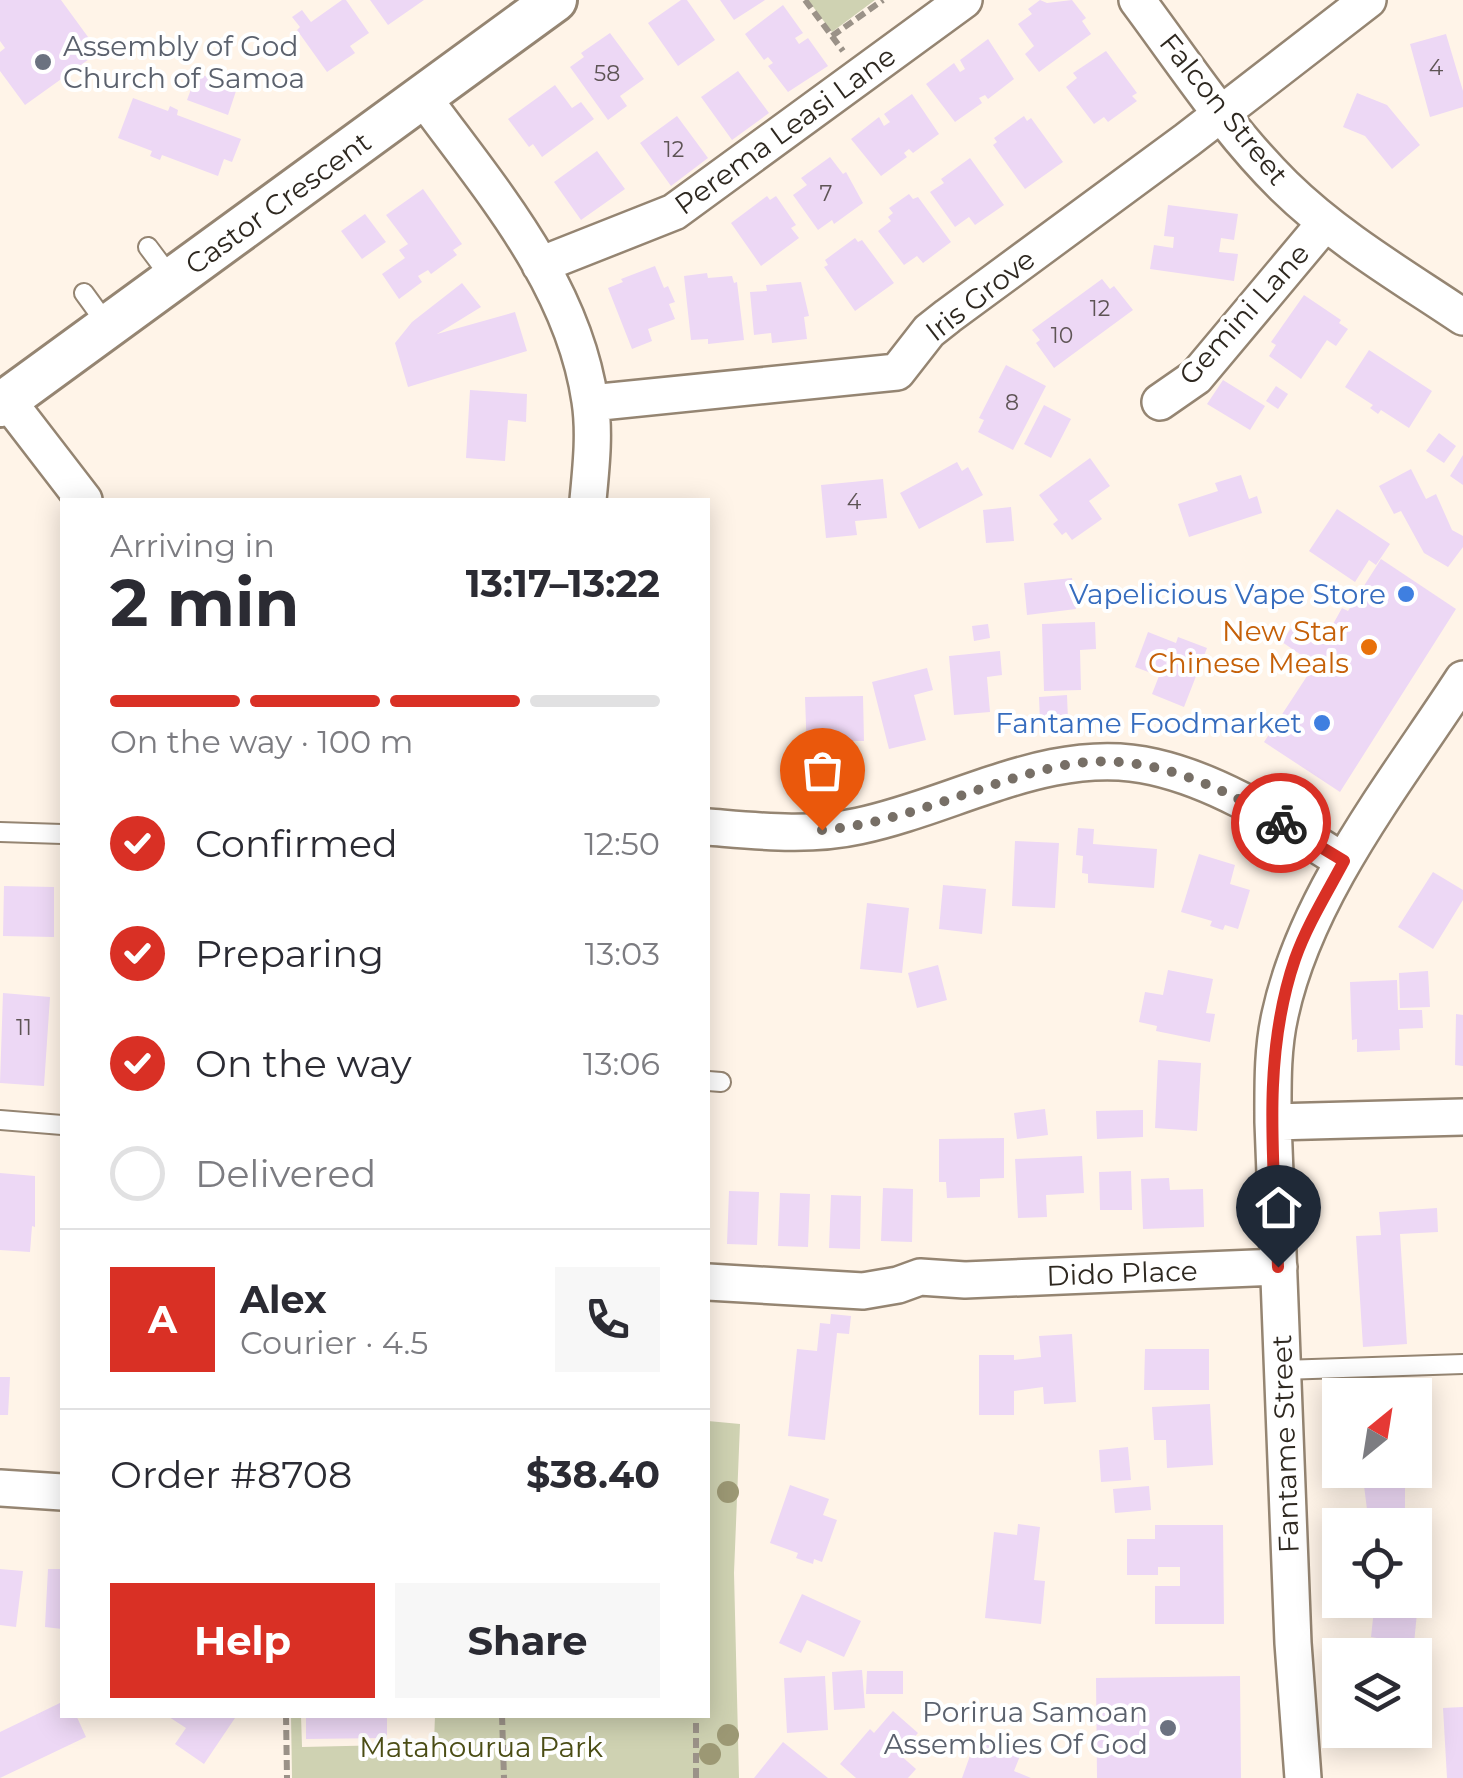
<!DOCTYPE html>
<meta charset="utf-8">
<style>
body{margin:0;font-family:Montserrat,sans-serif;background:#f7f7f7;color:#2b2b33;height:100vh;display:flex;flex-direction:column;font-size:38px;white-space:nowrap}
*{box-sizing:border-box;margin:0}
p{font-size:32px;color:#7c7c81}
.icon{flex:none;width:55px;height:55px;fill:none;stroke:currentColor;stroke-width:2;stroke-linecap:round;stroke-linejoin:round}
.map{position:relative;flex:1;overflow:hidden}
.panel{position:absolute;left:60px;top:498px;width:650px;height:1220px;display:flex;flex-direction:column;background:#fff;border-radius:0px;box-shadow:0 5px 25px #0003}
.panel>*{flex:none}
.needle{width:65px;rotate:30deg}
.buttons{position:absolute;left:1322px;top:1378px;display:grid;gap:20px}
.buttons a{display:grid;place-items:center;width:110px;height:110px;border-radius:0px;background:#fff;box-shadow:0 5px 25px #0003;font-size:50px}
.pin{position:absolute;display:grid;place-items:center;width:85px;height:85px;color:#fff;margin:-102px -42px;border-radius:50% 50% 50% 0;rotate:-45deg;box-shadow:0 0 10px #0007}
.pin .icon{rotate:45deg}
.courier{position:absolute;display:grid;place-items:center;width:100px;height:100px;margin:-50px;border:8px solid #d93025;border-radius:50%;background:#fff;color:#222;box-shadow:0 2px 12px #0007}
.overview em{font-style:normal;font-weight:700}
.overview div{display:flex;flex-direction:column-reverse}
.overview{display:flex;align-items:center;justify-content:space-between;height:170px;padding:0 50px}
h1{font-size:65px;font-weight:700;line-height:75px}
.bar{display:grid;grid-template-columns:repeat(4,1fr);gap:15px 10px;align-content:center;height:120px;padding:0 50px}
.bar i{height:12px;border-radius:8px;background:#e1e1e2}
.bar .on{background:#d93025}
.bar p{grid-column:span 4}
.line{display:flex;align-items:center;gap:25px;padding:0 50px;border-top:2px solid #e1e1e2}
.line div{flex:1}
.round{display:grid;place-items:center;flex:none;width:105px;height:105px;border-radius:0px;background:#f7f7f7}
ol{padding:0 50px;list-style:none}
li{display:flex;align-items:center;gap:30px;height:110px}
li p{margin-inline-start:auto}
li .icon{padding:10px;border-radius:50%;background:#d93025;color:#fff;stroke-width:4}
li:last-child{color:#7c7c81}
li i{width:55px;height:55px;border:5px solid #e1e1e2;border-radius:50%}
.button{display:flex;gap:20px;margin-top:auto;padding:20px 50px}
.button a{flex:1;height:115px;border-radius:0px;background:#d93025;color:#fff;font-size:40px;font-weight:700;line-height:115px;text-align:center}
.button a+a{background:#f7f7f7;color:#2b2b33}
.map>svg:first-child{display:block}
</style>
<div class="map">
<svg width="1463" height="1778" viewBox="0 0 1463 1778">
<rect width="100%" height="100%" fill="#fff4e8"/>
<!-- green -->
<path fill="#cfd2b2" d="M808 0H875L832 32Z
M708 1421 740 1424 734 1573 739 1778H292L291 1715H301L302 1747 434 1744 435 1715H708Z"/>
<!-- building -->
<path fill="#edd8f5" d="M0 0H61L99 52 25 105 0 71V52L5 48 0 41Z
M342 0H346L369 33 350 46 355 53 327 72 297 30 300 27 292 17 302 10 311 22Z
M370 0H424L388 25Z
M681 0H687L715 40 678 66 648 23Z
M720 0H765L734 20Z
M1040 0 1047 3 1072 0 1086 18 1082 21 1091 34 1039 72 1025 54 1034 46 1018 24 1032 14 1028 9Z
M783 5 803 33 795 38 799 44 808 38 828 66 788 92 768 66 773 63 768 57 764 60 745 34Z
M610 33 644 79 620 96 627 106 608 120 570 67 584 57 581 53Z
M1446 34 1463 91V107L1430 117 1410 44Z
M988 39 1014 79 988 99 985 95 979 98 982 103 955 122 926 84 954 63 960 72 965 69 960 60Z
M1106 51 1137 93 1132 96 1137 101 1108 122 1104 117 1094 124 1066 87 1077 78 1073 73Z
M738 71 769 113 732 140 701 97Z
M197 73 237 88 228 115 187 100Z
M555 85 572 108 581 102 594 119 542 157 533 144 529 147 508 119Z
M1357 93 1387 105 1420 145 1392 169 1365 136 1343 127Z
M912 94 939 134 913 153 909 149 904 153 907 157 881 176 851 139 879 117 884 126 890 122 884 114Z
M133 98 168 111 170 106 178 110 177 115 241 139 232 162 224 159 218 176 162 155 160 160 150 156 152 151 118 138Z
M677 116 708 158 671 186 640 143Z
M1024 116 1027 121 1031 118 1063 162 1025 189 993 145 997 142 994 138Z
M597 151 625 189 581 220 554 182Z
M830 157 843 174 846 172 863 203 834 224 832 220 818 230 793 195 807 185 801 178Z
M970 158 1004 205 975 225 969 217 955 227 930 192 944 183 941 179Z
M423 189 462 244 453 250 457 255 431 274 428 270 418 276 422 282 399 299 382 274 405 258 399 250 408 244 386 215Z
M909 194 913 199 918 197 951 242 923 263 917 256 904 265 878 231 891 221 888 217 893 213 889 208Z
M767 196 770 200 776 196 796 225 791 228 799 238 761 266 731 223Z
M1168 205 1238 214 1234 240 1221 238 1219 252 1238 254 1234 281 1150 269 1154 245 1173 248 1174 237 1164 236Z
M365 214 386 242 362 259 341 231Z
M855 238 858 242 862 240 894 283 855 311 824 267 828 265 825 260Z
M655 266 664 288 668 286 675 302 669 304 675 319 648 329 652 341 632 349 608 288 623 282 621 279Z
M707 273 708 278 732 276 734 283 737 282 744 340 708 344V339L691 340 684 276Z
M1102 279 1110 289 1114 286 1133 310 1054 368 1036 343 1040 340 1032 330Z
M801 282 809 316 804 317 807 339 772 343 771 333 754 335 750 292 767 291 766 285Z
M462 283 481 307 437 334 515 312 527 351 408 387 395 343 412 322Z
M1304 295 1341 320 1339 323 1348 329 1336 346 1327 340 1301 379 1269 356 1276 345 1271 342Z
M1369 350 1432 391 1409 428 1381 410 1378 414 1370 408 1373 405 1345 387Z
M1006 365 1046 386 1013 450 978 432 984 420 979 418Z
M1223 380 1265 406 1250 430 1207 404Z
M1276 386 1288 394 1278 409 1266 401Z
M470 390 527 394 526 422 508 420 505 461 466 458Z
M1044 405 1071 419 1051 458 1024 444Z
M1439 433 1456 446 1444 463 1426 451Z
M1463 455V485L1450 476Z
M1090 458 1110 486 1089 501 1102 519 1072 540 1066 532 1062 535 1053 524 1058 520 1039 495Z
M957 462 962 471 968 467 983 495 919 529 900 493Z
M1411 469 1426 499 1436 494 1452 530 1463 536V547L1448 567 1424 553 1401 511 1394 514 1379 486Z
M1241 475 1249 499 1257 496 1262 513 1189 537 1178 504 1218 491 1215 483Z
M883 479 887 518 855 521 857 535 826 538 821 485Z
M1011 507 1014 541 986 543 983 510Z
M1337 509 1390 544 1376 565 1369 560 1355 582 1309 551Z
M1381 559 1456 609 1340 792 1264 742 1311 670 1306 667 1310 661 1282 642 1293 625 1322 644 1342 608 1348 611Z
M1072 578 1076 609 1027 615 1024 583Z
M1095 622 1096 649 1080 650 1081 690 1044 691 1042 624Z
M988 624 990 638 974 641 972 626Z
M1148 632 1176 643 1178 637 1207 648 1184 707 1152 694 1159 676 1135 667Z
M1000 651 1002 675 987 677 990 712 954 715 949 656Z
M927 668 933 690 914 695 926 740 889 749 872 682Z
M1067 695 1068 720 1040 721 1039 697Z
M863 696 864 741H839L840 752 807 753 805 697Z
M1078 828 1094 829 1093 844 1157 849 1154 888 1088 883V874L1082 873 1083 856 1076 855Z
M1015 841 1059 843 1055 908 1012 906Z
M1199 854 1235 865 1230 884 1250 890 1238 929 1225 925 1223 930 1210 926 1212 921 1181 912Z
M1433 872 1463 890V900L1433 949 1398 927Z
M943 885 986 889 982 934 939 929Z
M4 886 54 887V937L3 936Z
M867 903 909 908 902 973 860 969Z
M938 965 947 1000 917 1008 908 973Z
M1168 970 1213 979 1206 1013 1215 1014 1210 1042 1156 1031 1157 1026 1139 1022 1145 992 1163 995Z
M1428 971 1430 1007 1400 1008 1399 973Z
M1397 980 1398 1010H1422L1423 1028 1399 1029 1400 1050 1357 1052V1039L1352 1040 1350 982Z
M3 993 50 997 44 1086 0 1083Z
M1456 1014 1463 1015V1066L1455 1065Z
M1158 1060 1201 1063 1197 1131 1155 1128Z
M1045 1109 1048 1135 1017 1139 1014 1113Z
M1143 1110V1137L1097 1139 1096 1111Z
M1004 1138V1178L980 1179V1197L947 1198 946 1182H939V1139Z
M1082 1156 1084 1193 1046 1195 1047 1217 1018 1218 1015 1159Z
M1131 1171 1132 1210H1100L1099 1172Z
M0 1173 35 1176V1227L32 1226 30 1252 0 1250Z
M1169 1178 1170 1190 1203 1189 1204 1227 1143 1229 1141 1179Z
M883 1188 913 1189 912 1242 881 1241Z
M729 1191 759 1192 757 1245 727 1244Z
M780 1193 810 1194 808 1247 778 1246Z
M831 1195 861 1196 860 1249 829 1248Z
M1437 1208 1438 1232 1400 1234 1407 1344 1363 1347 1356 1236 1381 1235 1379 1212Z
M831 1314 851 1316 849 1334 837 1333 825 1440 788 1436 797 1349 817 1351 820 1323 830 1324Z
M1072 1334 1076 1402 1044 1404 1043 1387 1014 1391V1415H979V1355H1014V1360L1041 1357 1039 1336Z
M1145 1349H1209V1390H1144Z
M0 1377H10L8 1415H0Z
M1210 1404 1213 1465 1167 1468 1166 1440H1154L1152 1407Z
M1128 1447 1131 1480 1101 1482 1099 1450Z
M1362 1470H1405V1525H1369Z
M790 1485 829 1499 823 1515 837 1520 822 1562 814 1559 813 1564 796 1558 798 1553 770 1543Z
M1149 1486 1151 1510 1115 1513 1113 1489Z
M1018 1524 1040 1527 1034 1580 1045 1581 1041 1624 985 1618 994 1532 1017 1535Z
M1155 1525H1223L1224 1624H1155V1586H1180V1567H1158V1575H1127V1539H1155Z
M0 1569 23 1571 16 1627 0 1625Z
M48 1569H62V1629L45 1627Z
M1415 1581 1420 1582 1413 1654 1382 1651 1383 1639 1371 1637 1375 1600H1415Z
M802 1594 861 1621 844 1657 807 1640 801 1653 779 1643Z
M862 1670 865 1708 834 1710 832 1672Z
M867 1671H903V1694H866Z
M825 1676 828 1730 787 1733 784 1678Z
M1240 1676 1241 1778H1097L1096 1678Z
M62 1702V1715H76L86 1737 0 1778V1732Z
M1463 1707V1778H1447L1443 1708Z
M893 1711 918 1733 899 1754 916 1769 908 1778H856L840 1764 870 1729 874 1733Z
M166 1715H237L204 1764 175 1744 186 1728Z
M306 1715H387V1738L306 1739Z
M976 1739 1020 1756 1014 1771 1031 1778H962Z
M783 1742 828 1778H754Z"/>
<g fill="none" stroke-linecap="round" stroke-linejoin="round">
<!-- service casing -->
<g stroke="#958572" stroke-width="22">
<path id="service" d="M148 247 172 279
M84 293 108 326
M0 832 62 834
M708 1081 721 1082
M0 1120 62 1125
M1282 1370 1463 1364"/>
</g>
<!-- minor casing -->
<g stroke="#958572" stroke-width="40">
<path id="minor" d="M1137 0C1184 63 1228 131 1284 186 1337 238 1402 276 1463 317
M422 96C490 189 573 283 590 401 595 433 591 468 588 500
M540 265 674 212 964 0
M7 400 84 500
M1160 402 1196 377 1325 223
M591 403 897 372 929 331 948 316 1187 140 1368 0
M708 827C758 831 809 837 859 826 955 806 1054 743 1154 767 1224 783 1283 824 1343 861
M1273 1122 1463 1117
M708 1282 863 1291 898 1285 920 1277 965 1280 1279 1267
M0 1488 62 1492
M1303 1778 1293 1643 1273 1122C1273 1087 1272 1050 1280 1015 1306 894 1396 782 1463 679"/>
</g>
<!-- tertiary casing -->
<g stroke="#958572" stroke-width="48">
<path id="tertiary" d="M0 405 555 0"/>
</g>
<!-- path -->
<path stroke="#9b9288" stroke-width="6" stroke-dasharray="10 5" stroke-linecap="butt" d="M805 0 843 51
M832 36 883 0
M286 1715 287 1778
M502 1715 504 1778
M696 1778V1715"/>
<!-- service -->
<use href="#service" stroke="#fff" stroke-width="18"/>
<!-- minor -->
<use href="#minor" stroke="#fff" stroke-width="35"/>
<!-- tertiary -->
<use href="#tertiary" stroke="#fff" stroke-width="42"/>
</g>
<!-- trees -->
<g fill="#9c9874">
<circle cx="728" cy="1492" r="11"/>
<circle cx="728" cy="1735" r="11"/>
<circle cx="710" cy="1754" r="11"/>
</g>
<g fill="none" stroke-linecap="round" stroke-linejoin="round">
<!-- done -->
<path stroke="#776f66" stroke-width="10" stroke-dasharray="0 18" d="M822 830C907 823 982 782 1065 765 1142 750 1217 784 1281 823"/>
<!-- route -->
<path stroke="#d93025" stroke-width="12" d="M1278 1267C1274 1165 1261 1058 1295 959 1307 925 1327 893 1344 861L1281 823"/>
</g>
<!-- markers -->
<g fill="#6b7280" stroke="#fff" stroke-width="4">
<circle cx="43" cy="62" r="10"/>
<circle cx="1168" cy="1728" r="10"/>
</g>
<g fill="#3f7fe0" stroke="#fff" stroke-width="4">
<circle cx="1406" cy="594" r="10"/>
<circle cx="1322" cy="723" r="10"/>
</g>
<circle fill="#e8710a" stroke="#fff" stroke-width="4" cx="1369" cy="647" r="10"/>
<g text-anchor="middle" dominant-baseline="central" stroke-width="8" stroke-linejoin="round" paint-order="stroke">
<!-- number labels -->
<g font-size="22" fill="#5e5455">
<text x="1436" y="67">4</text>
<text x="607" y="73">58</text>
<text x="674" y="149">12</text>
<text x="826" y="193">7</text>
<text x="1100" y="308">12</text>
<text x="1062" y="335">10</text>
<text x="1012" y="402">8</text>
<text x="854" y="501">4</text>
<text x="24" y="1027">11</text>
</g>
<!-- worship labels -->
<g font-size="28" fill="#5b616d" stroke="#fff" text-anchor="start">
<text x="63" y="46">Assembly of God<tspan x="63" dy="32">Church of Samoa</tspan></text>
<text x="1148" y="1712" text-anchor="end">Porirua Samoan<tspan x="1148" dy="32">Assemblies Of God</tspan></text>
</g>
<!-- street labels -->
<g font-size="28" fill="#2e2820" stroke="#fff">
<text transform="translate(1224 109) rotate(51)">Falcon Street</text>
<text transform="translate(785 130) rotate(-36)">Perema Leasi Lane</text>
<text transform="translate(278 203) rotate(-36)">Castor Crescent</text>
<text transform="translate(980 295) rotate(-38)">Iris Grove</text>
<text transform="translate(1244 314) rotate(-48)">Gemini Lane</text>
<text transform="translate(1122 1273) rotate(-2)">Dido Place</text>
<text transform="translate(1285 1444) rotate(-92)">Fantame Street</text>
</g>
<!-- shop labels -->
<g font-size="28" fill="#366cbe" stroke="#fff" text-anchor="end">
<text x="1386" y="594">Vapelicious Vape Store</text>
<text x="1302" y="723">Fantame Foodmarket</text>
</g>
<!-- food labels -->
<g font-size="28" fill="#c56008" stroke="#fff" text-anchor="end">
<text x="1349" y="631">New Star<tspan x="1349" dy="32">Chinese Meals</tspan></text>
</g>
<!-- park labels -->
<g font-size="28" fill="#4b4d15" stroke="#fff">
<text x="481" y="1747">Matahourua Park</text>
</g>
</g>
</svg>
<div class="buttons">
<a><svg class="needle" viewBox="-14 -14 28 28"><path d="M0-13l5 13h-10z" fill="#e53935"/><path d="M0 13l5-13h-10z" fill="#7c7c81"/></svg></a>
<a><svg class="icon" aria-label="locate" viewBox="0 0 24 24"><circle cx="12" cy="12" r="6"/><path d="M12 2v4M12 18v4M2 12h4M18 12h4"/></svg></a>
<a><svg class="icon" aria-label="layers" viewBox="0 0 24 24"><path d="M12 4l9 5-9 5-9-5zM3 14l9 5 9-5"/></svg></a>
</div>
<div class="pin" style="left:822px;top:830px;background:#ea580c"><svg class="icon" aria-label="bag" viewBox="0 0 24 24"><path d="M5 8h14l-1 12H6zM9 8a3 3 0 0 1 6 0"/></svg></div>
<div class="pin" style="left:1278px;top:1267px;background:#1f2937"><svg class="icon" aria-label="home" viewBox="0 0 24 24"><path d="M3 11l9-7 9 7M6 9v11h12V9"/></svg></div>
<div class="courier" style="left:1281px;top:823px"><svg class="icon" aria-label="bike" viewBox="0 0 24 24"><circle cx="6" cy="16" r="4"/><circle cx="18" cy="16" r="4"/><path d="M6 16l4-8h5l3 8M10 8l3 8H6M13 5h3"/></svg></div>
<section class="panel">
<div class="overview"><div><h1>2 min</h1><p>Arriving in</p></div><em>13:17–13:22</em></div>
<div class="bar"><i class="on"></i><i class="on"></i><i class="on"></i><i></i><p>On the way · 100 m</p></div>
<ol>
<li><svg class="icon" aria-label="check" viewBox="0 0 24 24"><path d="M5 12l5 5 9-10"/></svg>Confirmed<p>12:50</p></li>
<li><svg class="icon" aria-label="check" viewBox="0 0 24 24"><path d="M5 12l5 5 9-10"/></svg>Preparing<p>13:03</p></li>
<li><svg class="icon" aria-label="check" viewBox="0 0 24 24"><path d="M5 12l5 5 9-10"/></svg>On the way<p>13:06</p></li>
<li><i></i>Delivered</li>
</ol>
<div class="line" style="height:180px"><b class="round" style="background:#d93025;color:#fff">A</b><div><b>Alex</b><p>Courier · 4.5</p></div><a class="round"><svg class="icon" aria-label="phone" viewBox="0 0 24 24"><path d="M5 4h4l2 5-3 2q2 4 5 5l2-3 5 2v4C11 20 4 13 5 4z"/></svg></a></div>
<div class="line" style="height:130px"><div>Order #8708</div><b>$38.40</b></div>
<div class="button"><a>Help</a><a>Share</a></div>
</section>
</div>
